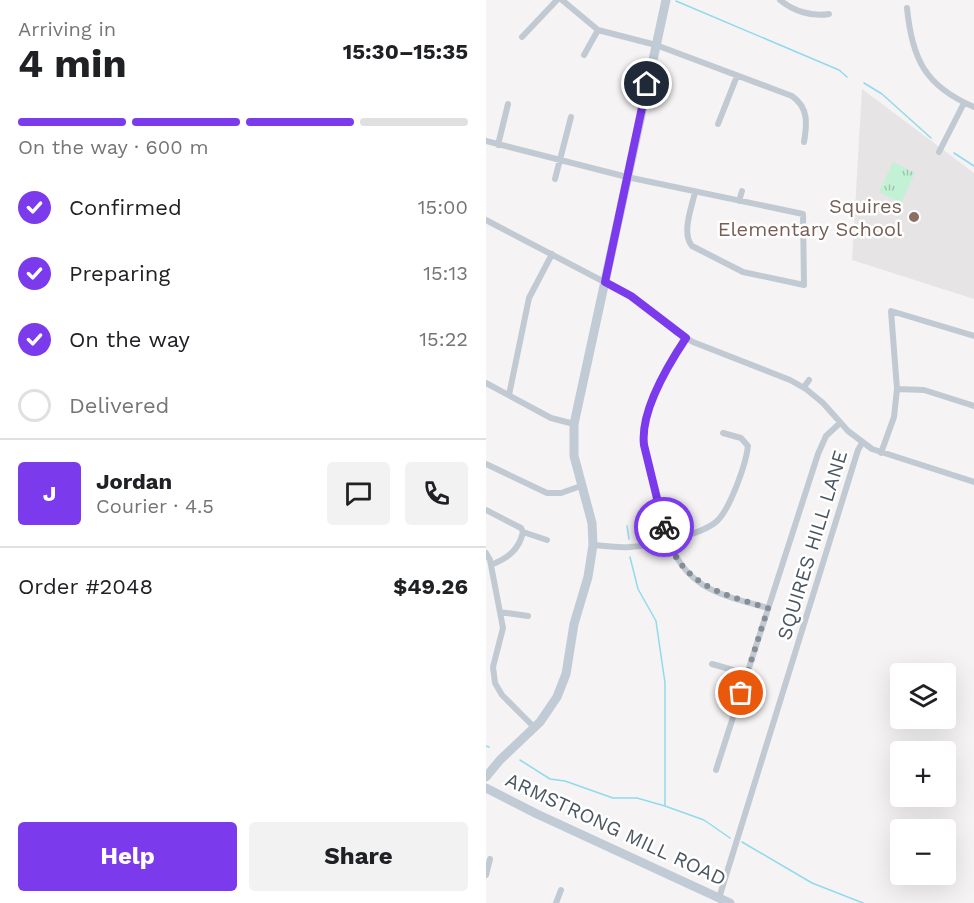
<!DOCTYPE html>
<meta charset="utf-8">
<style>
body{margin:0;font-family:"Work Sans",sans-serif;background:#f2f2f2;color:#202124;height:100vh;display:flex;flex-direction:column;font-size:22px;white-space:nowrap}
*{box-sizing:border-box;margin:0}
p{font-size:20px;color:#757577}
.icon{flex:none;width:33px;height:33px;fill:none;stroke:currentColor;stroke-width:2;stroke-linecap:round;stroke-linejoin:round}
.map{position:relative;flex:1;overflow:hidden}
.details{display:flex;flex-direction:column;background:#fff;width:486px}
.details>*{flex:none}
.tools{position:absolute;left:404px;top:663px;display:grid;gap:12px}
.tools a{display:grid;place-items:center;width:66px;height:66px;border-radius:6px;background:#fff;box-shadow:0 6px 24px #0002;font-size:30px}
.pin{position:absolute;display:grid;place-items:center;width:51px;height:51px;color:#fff;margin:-26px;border:3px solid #fff;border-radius:50%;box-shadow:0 2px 6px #0007}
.courier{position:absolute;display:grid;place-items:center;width:60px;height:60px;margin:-30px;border:4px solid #7c3aed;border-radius:50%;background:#fff;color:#222;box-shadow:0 2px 8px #0007}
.headline em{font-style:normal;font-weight:700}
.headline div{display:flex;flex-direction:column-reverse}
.headline{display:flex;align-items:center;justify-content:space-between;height:102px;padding:0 18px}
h1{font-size:39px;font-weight:700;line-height:45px}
.bar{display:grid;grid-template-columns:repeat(4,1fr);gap:9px 6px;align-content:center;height:72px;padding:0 18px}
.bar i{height:8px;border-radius:4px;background:#e0e0e0}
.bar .selected{background:#7c3aed}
.bar p{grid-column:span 4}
.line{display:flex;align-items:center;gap:15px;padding:0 18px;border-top:2px solid #e0e0e0}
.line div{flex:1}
.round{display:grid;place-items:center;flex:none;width:63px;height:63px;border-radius:6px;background:#f2f2f2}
ol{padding:0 18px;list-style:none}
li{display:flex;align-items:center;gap:18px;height:66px}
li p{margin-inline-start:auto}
li .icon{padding:6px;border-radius:50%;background:#7c3aed;color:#fff;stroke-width:4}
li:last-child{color:#757577}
li i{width:33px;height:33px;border:3px solid #e0e0e0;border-radius:50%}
.action{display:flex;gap:12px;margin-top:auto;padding:12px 18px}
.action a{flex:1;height:69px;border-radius:6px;background:#7c3aed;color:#fff;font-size:24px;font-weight:700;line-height:69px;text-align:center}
.action a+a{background:#f2f2f2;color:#202124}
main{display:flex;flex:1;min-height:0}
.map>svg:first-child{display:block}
</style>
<main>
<section class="details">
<div class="headline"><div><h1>4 min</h1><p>Arriving in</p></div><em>15:30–15:35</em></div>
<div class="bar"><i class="selected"></i><i class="selected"></i><i class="selected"></i><i></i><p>On the way · 600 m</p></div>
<ol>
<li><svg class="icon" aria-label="check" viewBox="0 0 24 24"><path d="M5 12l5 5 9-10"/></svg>Confirmed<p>15:00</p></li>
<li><svg class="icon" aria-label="check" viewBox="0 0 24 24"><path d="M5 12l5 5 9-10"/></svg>Preparing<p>15:13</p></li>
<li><svg class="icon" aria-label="check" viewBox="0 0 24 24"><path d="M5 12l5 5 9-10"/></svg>On the way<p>15:22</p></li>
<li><i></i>Delivered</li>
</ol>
<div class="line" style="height:108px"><b class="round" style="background:#7c3aed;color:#fff">J</b><div><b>Jordan</b><p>Courier · 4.5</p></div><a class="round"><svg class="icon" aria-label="chat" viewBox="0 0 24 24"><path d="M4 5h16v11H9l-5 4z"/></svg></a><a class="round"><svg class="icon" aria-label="phone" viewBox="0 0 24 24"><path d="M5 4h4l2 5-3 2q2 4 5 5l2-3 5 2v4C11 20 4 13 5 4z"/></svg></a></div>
<div class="line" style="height:78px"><div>Order #2048</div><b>$49.26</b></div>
<div class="action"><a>Help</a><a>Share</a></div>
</section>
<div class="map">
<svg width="488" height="903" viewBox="0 0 488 903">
<defs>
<pattern id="park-tufts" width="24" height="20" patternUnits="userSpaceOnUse" patternTransform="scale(1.5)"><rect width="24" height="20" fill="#c3f1d5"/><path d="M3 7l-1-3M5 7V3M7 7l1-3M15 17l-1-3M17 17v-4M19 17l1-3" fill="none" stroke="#a0c6b0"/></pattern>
</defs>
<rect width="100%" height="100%" fill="#f5f3f3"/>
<!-- education -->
<path fill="#e6e4e5" d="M376 89 488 173V299L366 260Z"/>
<!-- park -->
<path fill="url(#park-tufts)" d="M407 162 429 173 415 203 393 192Z"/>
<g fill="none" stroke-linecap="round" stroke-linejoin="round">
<!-- stream -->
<path stroke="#90daee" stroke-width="1.5" d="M190 1 353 70 361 77
M378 83 396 94 445 138
M468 153 488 166
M141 526 143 539
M144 557 152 589 170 621 179 683V806L218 820 244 838
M0 746 3 747
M34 760 64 779 79 781 127 798H151L179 806
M256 842 326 883 377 903"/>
<!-- street -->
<path stroke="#c1cad2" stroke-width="6" d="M76 0 112 30 170 45 306 96C323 108 321 124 318 142
M294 0C307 11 326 17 343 14
M421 8C426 59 439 86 488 107
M36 37 71 0
M98 55 112 30
M232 124 251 76
M0 141 141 177 317 214 318 285 257 272 206 246C195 233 206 207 209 192
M12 145 22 104
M453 152 478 103
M69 179 85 117
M253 201 256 191
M0 220 145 296 190 332 207 342 304 380 320 389 337 403 362 431 386 449 488 482
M488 336 405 311 411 389 438 390 488 406
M200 338C182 364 153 413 158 445 162 465 167 484 172 503 180 535 187 566 217 585 237 597 261 602 282 608
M0 383 65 418 88 424
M318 387 323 380
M23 395 43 298 66 254
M395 453 408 417 411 389
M0 464 61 493H75L95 486
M0 510 35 528 37 532C33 550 22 558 5 565
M37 532 61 540
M107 545C119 546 131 548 144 547 164 546 216 535 231 521 244 509 260 464 262 446L255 438 237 433
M0 553 4 560 17 628 7 667 9 683 16 695 49 728
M14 612 42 616
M226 664 261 674
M230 770 332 454 340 436 354 423
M0 875 4 859
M233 898 372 450 376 443
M70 903 75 890"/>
<!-- secondary -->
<path stroke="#c1cbd6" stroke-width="9" d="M0 777 14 760 54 722 71 697 80 674 88 624 102 577 107 545 106 523 88 456V424L180 0
M0 788 51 814 244 903"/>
</g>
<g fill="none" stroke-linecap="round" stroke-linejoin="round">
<!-- done -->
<path stroke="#868d94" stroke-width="6" stroke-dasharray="0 10.8" d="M178 527C192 584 232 593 282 608L255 693"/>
<!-- route -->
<path stroke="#7c3aed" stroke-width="8" d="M161 84 119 282 145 296 200 338C182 365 154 412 158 445L178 527"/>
</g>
<!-- markers -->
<circle fill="#8d6e63" stroke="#fff" stroke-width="2" cx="428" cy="217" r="6"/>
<g text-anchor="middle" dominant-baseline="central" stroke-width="5" stroke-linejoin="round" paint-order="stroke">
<!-- education labels -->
<g font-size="20" fill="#785e54" stroke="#fff" text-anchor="end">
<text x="416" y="206">Squires<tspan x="416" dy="23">Elementary School</tspan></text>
</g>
<!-- street labels -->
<g font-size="20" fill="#4a5661" stroke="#fff">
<text transform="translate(326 545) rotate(-73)">SQUIRES HILL LANE</text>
<text transform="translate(130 829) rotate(25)">ARMSTRONG MILL ROAD</text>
</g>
</g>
</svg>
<div class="tools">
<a><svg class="icon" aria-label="layers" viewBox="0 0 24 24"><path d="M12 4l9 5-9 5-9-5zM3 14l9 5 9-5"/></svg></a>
<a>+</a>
<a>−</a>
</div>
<div class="pin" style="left:255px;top:693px;background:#ea580c"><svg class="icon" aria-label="bag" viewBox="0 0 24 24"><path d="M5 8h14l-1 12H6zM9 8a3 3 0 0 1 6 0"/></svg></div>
<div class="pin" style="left:161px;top:84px;background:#1f2937"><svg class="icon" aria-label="home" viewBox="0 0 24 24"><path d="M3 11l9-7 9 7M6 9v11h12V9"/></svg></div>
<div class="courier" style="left:178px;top:527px"><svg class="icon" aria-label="bike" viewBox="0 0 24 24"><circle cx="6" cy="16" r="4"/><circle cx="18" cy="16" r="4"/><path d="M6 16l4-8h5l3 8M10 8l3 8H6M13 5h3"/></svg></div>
</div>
</main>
